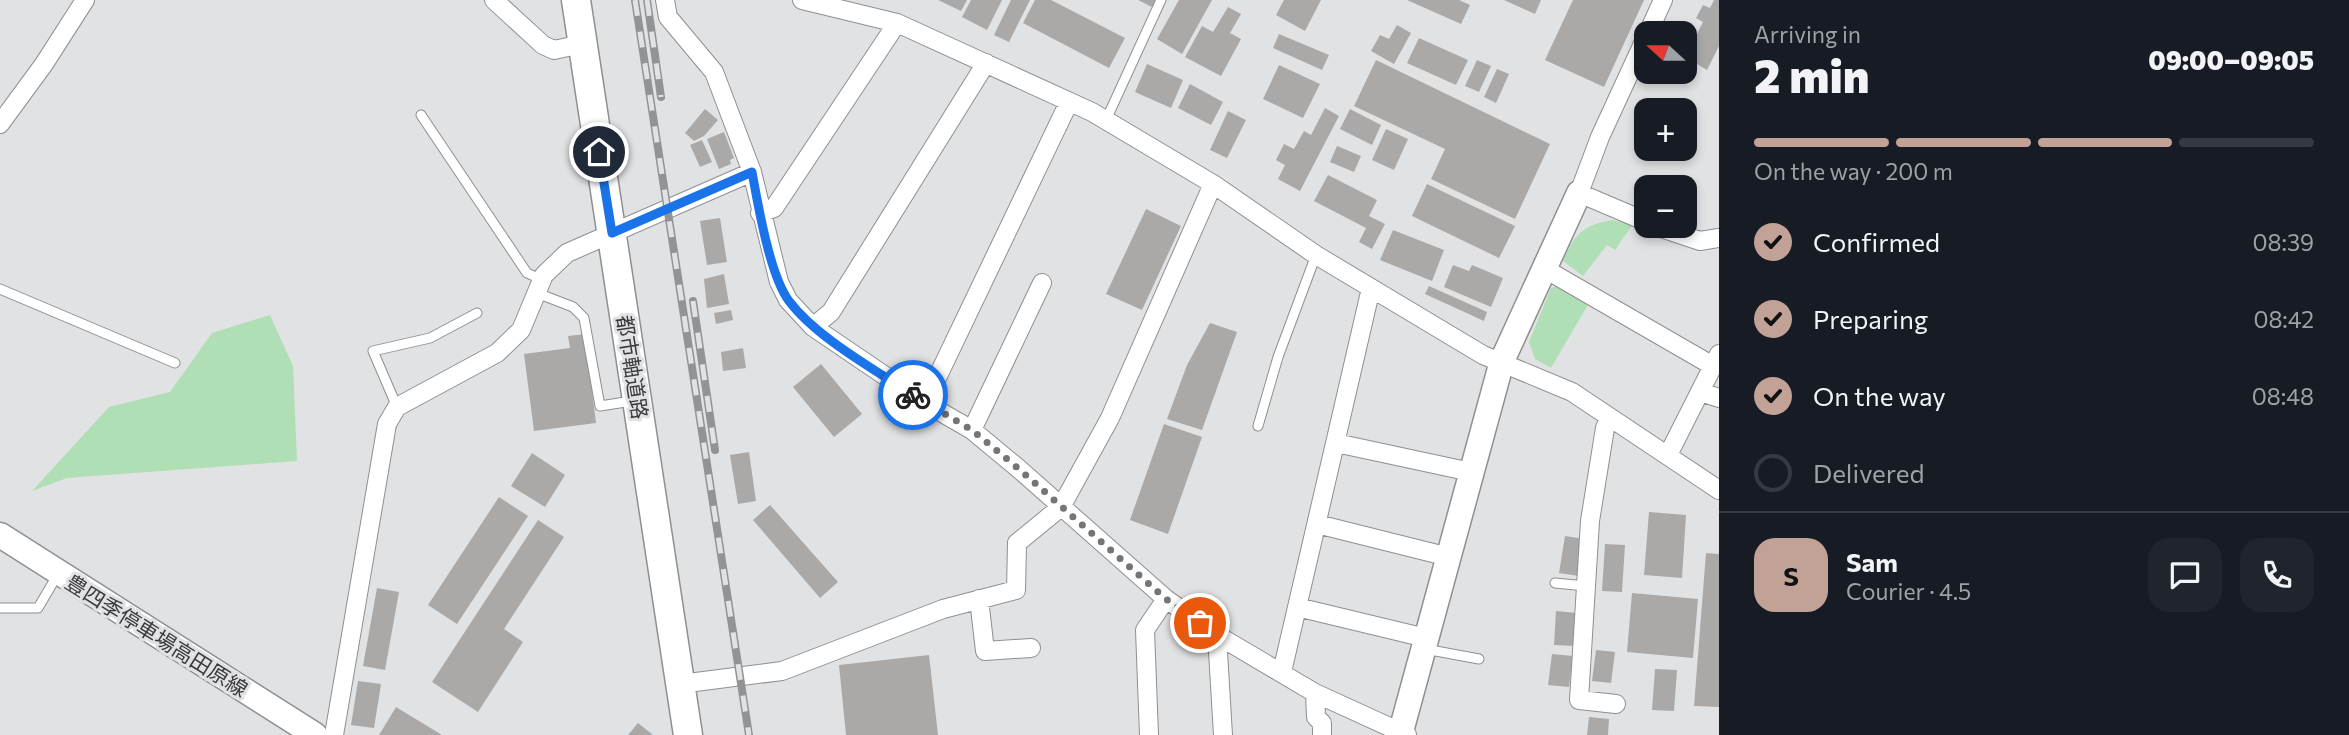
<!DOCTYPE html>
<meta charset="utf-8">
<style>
body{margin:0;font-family:Commissioner,"Noto Sans JP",sans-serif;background:#20242c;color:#f1f3f6;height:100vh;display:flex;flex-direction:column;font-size:26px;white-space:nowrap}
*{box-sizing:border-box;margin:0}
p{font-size:23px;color:#9ea1a6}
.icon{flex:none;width:38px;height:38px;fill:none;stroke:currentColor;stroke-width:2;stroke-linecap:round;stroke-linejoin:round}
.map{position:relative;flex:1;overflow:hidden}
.sheet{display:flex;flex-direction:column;background:#171b24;width:630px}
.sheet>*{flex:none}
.needle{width:46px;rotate:291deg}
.controls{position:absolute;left:1634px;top:21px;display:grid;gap:14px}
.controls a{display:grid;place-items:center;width:63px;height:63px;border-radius:14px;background:#171b24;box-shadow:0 4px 10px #0003;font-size:35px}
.pin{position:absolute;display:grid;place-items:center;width:60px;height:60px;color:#fff;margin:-30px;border:4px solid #fff;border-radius:50%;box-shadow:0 2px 7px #0007}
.courier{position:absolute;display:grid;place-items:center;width:70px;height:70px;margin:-35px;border:5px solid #1a73e8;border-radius:50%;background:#fff;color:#222;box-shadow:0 2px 9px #0007}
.summary em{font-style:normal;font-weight:800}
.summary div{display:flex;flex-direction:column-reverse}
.summary{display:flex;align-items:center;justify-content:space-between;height:119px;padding:0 35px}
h1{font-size:46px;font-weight:800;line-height:52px}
.bar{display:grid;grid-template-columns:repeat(4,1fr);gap:10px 7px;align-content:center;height:84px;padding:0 35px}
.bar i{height:9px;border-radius:5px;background:#363941}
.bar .active{background:#c2a297}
.bar p{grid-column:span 4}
.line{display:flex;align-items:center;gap:18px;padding:0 35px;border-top:2px solid #363941}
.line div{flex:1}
.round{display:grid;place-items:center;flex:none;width:74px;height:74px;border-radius:21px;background:#20242c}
ol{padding:0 35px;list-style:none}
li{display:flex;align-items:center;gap:21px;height:77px}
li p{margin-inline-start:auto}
li .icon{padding:7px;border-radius:50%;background:#c2a297;color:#111;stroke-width:4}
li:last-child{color:#9ea1a6}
li i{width:38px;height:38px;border:4px solid #363941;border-radius:50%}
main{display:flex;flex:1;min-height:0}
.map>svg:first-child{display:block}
</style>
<main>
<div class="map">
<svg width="1719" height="735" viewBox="0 0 1719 735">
<rect width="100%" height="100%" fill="#e1e2e4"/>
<!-- green -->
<path fill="#b1dfb5" d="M1612 220 1633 224 1615 250 1607 245 1583 276 1563 261C1574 234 1584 225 1612 220Z
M1560 285 1589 303 1551 368 1535 359 1529 342 1551 288Z
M270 315 293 366 297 461 67 478 32 491 109 407 170 392 212 333Z"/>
<!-- building -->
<path fill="#aba9a7" d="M938 0H967L961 11Z
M971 0H1002L987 30 962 17Z
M1011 0H1030L1009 42 994 35Z
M1035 0H1051L1125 38 1109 68 1023 23Z
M1138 0H1155L1152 7Z
M1179 0H1212L1182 54 1157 39Z
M1284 0H1321L1305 31 1276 15Z
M1407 0H1459L1470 5 1461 24Z
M1504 0H1541L1535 14Z
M1573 0H1644L1604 87 1545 60Z
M1714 0H1719V46L1707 70 1685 57 1703 22 1696 18 1703 5 1710 8Z
M1228 7 1241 14 1230 33 1241 39 1221 76 1185 57 1202 26 1213 32Z
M1397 25 1411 33 1394 64 1371 51 1380 35 1389 39Z
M1279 34 1329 55 1322 70 1273 48Z
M1419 38 1468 60 1456 85 1407 63Z
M1376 60 1550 144 1515 219 1431 179 1445 149 1354 106Z
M1477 60 1491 66 1479 92 1465 86Z
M1147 64 1183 80 1171 108 1135 92Z
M1279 65 1320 84 1303 118 1263 99Z
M1497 69 1509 74 1496 103 1484 97Z
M1190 84 1223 102 1211 125 1178 108Z
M1325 108 1339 116 1300 191 1278 179 1285 165 1276 160 1284 144 1294 149 1304 131 1311 135Z
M705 109 718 120 704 136 694 141 685 133Z
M1350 109 1381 125 1372 145 1340 129Z
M1228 111 1246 120 1227 158 1210 150Z
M1386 129 1408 139 1394 170 1372 160Z
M724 132 734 158 730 160 731 164 719 169 707 139Z
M702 140 712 162 700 167 690 145Z
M1337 146 1361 156 1354 172 1330 162Z
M1328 175 1377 200 1369 216 1385 224 1372 249 1359 242 1366 228 1314 201Z
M1427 184 1515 226 1499 258 1412 216Z
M1146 209 1181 226 1142 310 1106 294Z
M720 218 727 262 707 265 700 221Z
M1393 230 1444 250 1432 281 1380 260Z
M1453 265 1469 271 1472 265 1503 278 1491 307 1444 287Z
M724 274 729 304 707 308 704 279Z
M1429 286 1487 312 1484 321 1425 294Z
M731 310 733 320 716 324 714 313Z
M1210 323 1237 332 1202 430 1167 419 1187 365Z
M585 334 596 423 534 431 524 354 570 348 568 336Z
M743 348 746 368 723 371 721 352Z
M821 364 862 414 834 437 793 387Z
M1164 424 1202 437 1168 534 1130 520Z
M749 452 756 501 738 504 730 455Z
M532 453 565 475 545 507 511 486Z
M499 497 528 516 457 624 428 605Z
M770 505 838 582 820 598 753 520Z
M1649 512 1686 515 1682 578 1644 575Z
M538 520 564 537 504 629 523 642 478 712 432 682Z
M1565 536 1584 539 1579 576 1559 573Z
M1605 544 1625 545 1622 592 1602 591Z
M1706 553 1719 554V707L1694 706Z
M377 588 399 592 385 670 363 666Z
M1632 593 1698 599 1693 658 1627 652Z
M1556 611 1577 613 1575 646 1554 645Z
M1596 650 1615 652 1611 683 1592 681Z
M1552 654 1573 656 1569 687 1548 685Z
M929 655 938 735H846L839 665Z
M1655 669 1677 670 1674 711 1652 710Z
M358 681 381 684 374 728 351 725Z
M396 707 442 735H379Z
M1589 717 1609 719 1608 735H1587Z
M638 723 653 735H628Z"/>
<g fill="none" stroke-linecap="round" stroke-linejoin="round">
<!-- lane casing -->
<g stroke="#8e8f91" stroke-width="11">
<path id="lane" d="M421 115 527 273 543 280
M1106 120 1161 0
M0 289 175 363
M537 293 573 307 584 318 600 406 632 401
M397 407 373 351 430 338 477 313
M1258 426 1278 357 1316 255
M1555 583 1586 586
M0 608H38L58 574
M1425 649 1479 659"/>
</g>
<!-- street casing -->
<g stroke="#8e8f91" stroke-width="20">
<path id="street" d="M494 0 543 45 554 50 582 44
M665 0 668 17 714 72 752 172 779 282 788 300 813 327 925 403 972 430 1019 469 1166 599 1217 635 1315 693 1407 735
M802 0 897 23 1092 112 1213 184 1316 255 1483 355 1572 392 1719 490
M1648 33 1663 0
M1647 35 1600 137 1579 193 1647 222
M0 124 44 64 85 0
M760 213 774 208 897 23
M1655 226 1700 241 1719 238
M1545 269 1713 366
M813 327 831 312 986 63
M1700 392 1719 398
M925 403 1069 102
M1609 418 1605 428 1590 521 1579 700 1616 704
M972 430 1042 283
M1336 443 1471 472
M1668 455 1719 354
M1317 524 1449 557
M979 599 985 651 1031 648
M1297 607 1426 638
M1217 635 1223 735
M1282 672 1371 288
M680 684 782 671 943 609 1016 590 1017 543 1061 507 1110 418 1213 184
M1315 693 1316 717 1322 723V735
M334 735 387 424 397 407 497 353 521 330 544 275 567 253 752 172
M1149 735 1145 630 1166 599"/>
</g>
<!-- secondary casing -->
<g stroke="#8e8f91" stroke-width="27">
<path id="secondary" d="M0 535 315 735
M1400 735 1502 361 1579 193"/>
</g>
<!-- primary casing -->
<g stroke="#8e8f91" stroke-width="31">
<path id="primary" d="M576 0 688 735"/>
</g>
<!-- lane -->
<use href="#lane" stroke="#fff" stroke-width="9"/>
<!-- street -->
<use href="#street" stroke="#fff" stroke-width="18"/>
<!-- secondary -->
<use href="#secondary" stroke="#fff" stroke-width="24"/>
<!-- primary -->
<use href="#primary" stroke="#fff" stroke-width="28"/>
<!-- rail casing -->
<g stroke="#929394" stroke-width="8">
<path id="rail" d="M635 0 749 735
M647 0 661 97
M693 301 715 450"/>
</g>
<!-- rail -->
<use href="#rail" stroke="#e1e2e4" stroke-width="5" stroke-dasharray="16" stroke-linecap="butt"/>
</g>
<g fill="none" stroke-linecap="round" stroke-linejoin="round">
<!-- done -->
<path stroke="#747576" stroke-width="7" stroke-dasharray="0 12.6" d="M913 395 972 430 1019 469 1166 599 1200 623"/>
<!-- route -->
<path stroke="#1a73e8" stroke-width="9" d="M599 152 612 233 752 172C758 205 770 276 789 301 817 338 874 369 913 395"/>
</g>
<g text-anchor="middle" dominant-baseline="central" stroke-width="6" stroke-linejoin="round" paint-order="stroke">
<!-- street labels -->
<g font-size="21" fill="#3a3a3b" stroke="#e1e2e4">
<text transform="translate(633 367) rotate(81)">都市軸道路</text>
<text transform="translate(157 635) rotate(32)">豊四季停車場高田原線</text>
</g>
</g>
</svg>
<div class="controls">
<a><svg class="needle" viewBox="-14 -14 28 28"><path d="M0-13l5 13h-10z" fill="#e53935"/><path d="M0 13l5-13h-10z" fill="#9ea1a6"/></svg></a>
<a>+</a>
<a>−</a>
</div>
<div class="pin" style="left:1200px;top:623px;background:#ea580c"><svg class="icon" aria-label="bag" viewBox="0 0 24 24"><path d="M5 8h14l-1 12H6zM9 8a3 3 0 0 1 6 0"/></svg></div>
<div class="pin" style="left:599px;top:152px;background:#1f2937"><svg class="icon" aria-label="home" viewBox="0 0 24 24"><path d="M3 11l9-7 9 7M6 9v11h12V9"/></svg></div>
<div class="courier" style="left:913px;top:395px"><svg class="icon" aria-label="bike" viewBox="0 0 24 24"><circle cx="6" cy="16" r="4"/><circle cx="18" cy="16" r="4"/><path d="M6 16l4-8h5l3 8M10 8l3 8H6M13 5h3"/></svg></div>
</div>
<section class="sheet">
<div class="summary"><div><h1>2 min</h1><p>Arriving in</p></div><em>09:00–09:05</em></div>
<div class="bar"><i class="active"></i><i class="active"></i><i class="active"></i><i></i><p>On the way · 200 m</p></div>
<ol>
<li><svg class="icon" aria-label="check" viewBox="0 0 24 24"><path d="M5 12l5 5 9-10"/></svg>Confirmed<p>08:39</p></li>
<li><svg class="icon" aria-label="check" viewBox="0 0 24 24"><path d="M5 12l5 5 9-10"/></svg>Preparing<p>08:42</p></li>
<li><svg class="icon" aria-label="check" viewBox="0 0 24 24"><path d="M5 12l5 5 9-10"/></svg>On the way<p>08:48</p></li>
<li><i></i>Delivered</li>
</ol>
<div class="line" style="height:126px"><b class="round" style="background:#c2a297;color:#111">S</b><div><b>Sam</b><p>Courier · 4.5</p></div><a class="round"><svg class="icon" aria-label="chat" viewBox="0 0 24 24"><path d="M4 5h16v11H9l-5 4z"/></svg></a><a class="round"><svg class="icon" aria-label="phone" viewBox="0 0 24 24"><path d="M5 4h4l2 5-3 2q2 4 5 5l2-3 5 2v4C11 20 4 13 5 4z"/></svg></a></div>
</section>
</main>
